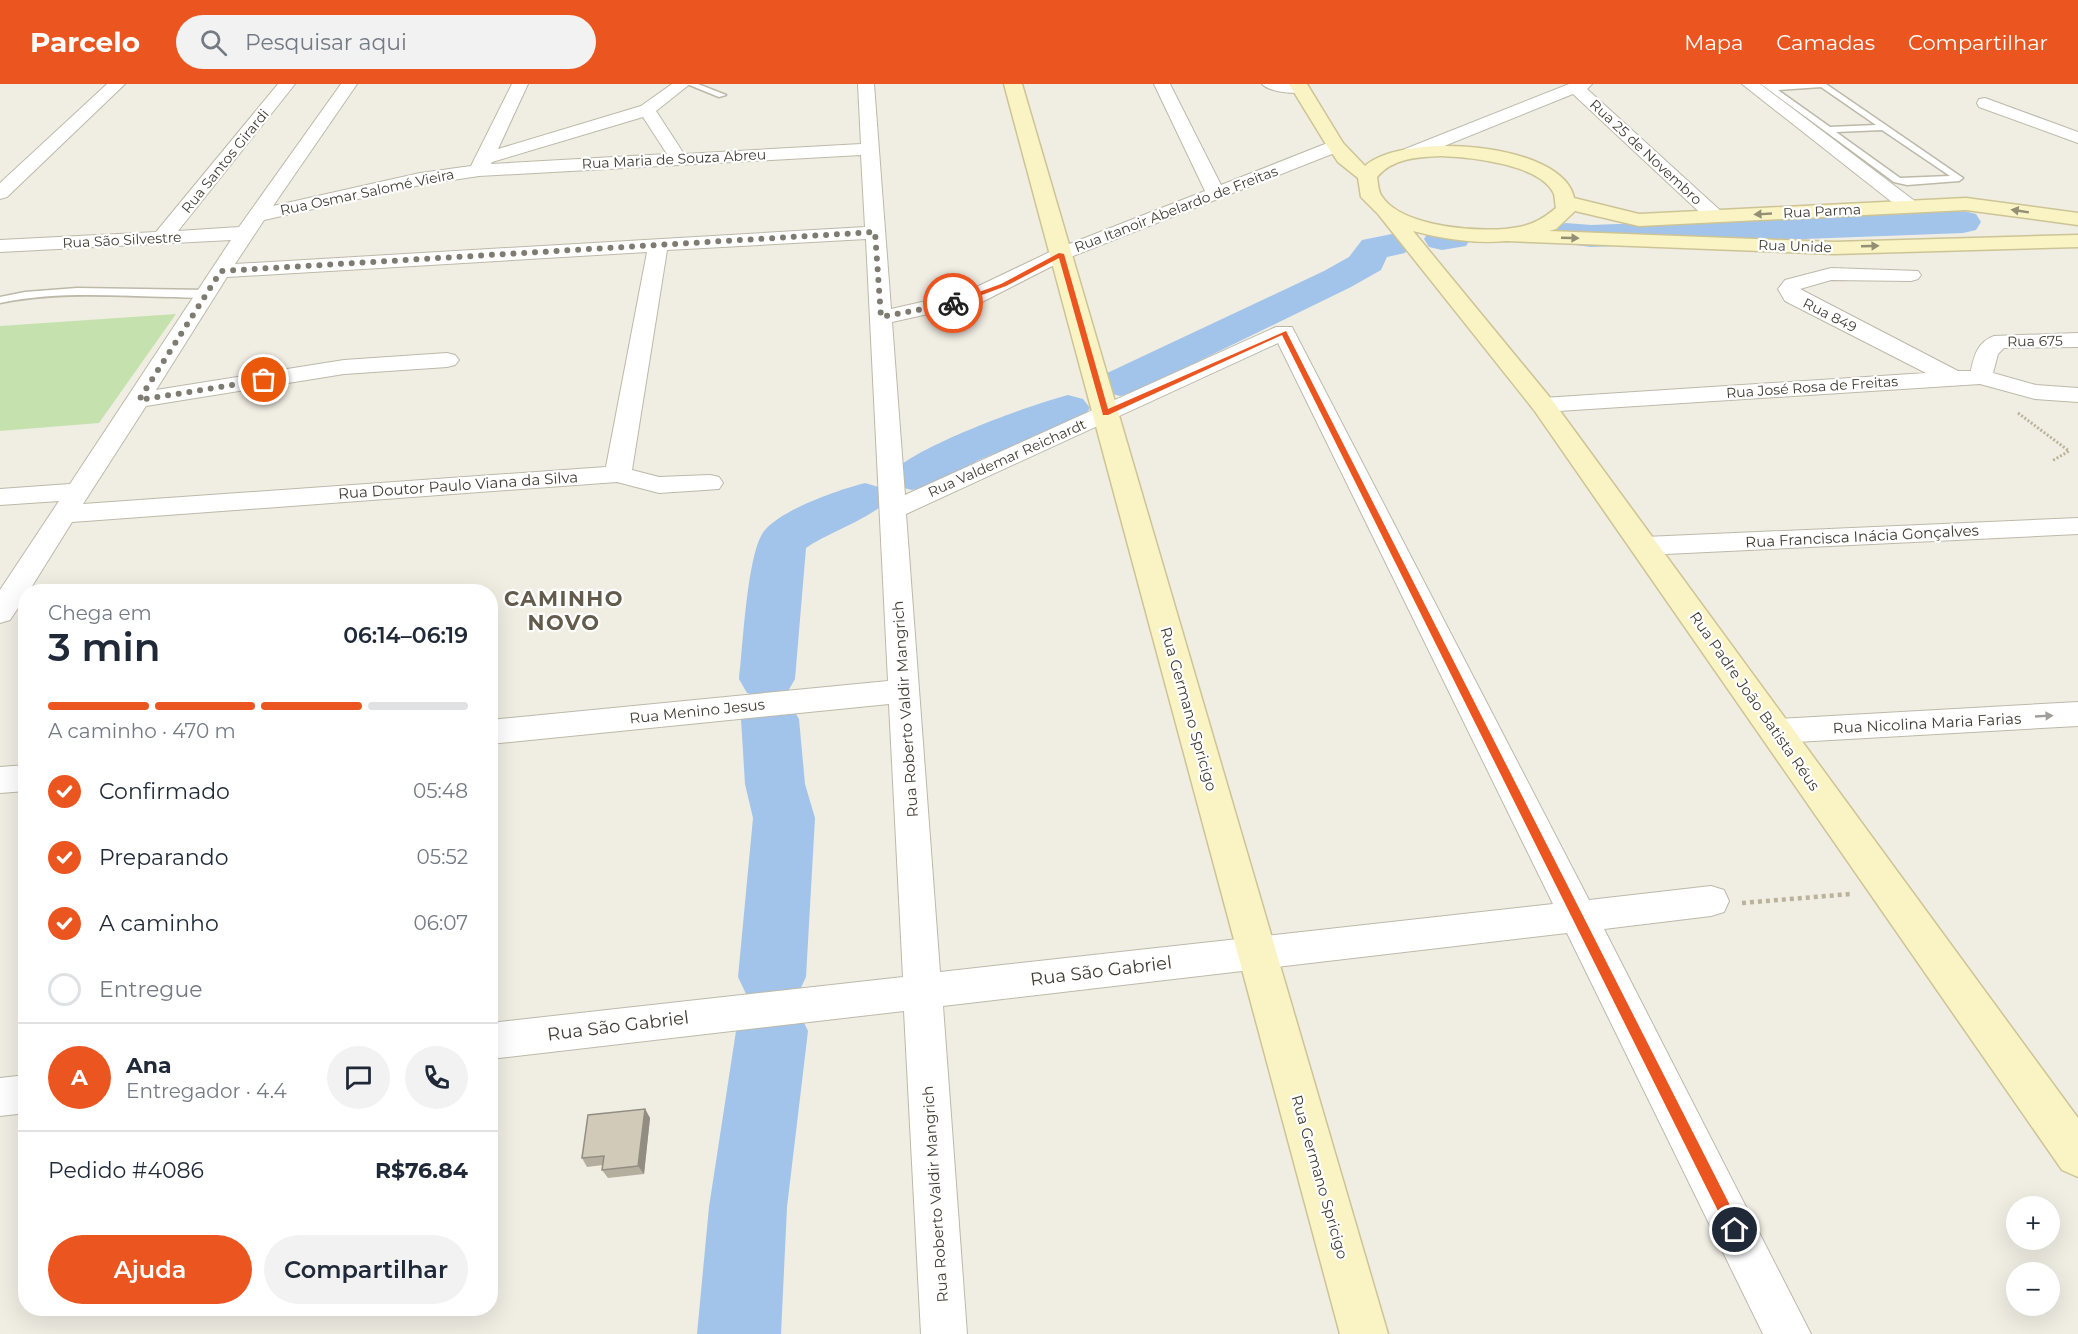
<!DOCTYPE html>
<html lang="pt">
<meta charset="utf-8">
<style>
body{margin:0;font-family:Montserrat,sans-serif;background:#f2f2f3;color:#1f2937;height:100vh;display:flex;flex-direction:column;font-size:22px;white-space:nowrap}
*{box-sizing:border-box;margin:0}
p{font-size:20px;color:#747a83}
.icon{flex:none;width:33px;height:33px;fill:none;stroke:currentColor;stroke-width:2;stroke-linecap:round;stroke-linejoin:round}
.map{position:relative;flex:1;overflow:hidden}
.details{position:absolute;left:18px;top:500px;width:480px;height:732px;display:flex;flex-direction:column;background:#fff;border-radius:24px;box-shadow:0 6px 24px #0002}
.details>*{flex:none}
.buttons{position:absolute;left:2006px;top:1112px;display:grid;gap:12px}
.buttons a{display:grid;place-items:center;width:54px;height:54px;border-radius:50%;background:#fff;box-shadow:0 6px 24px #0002;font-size:30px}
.pin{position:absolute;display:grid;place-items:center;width:51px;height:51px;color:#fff;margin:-26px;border:3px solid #fff;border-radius:50%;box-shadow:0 2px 6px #0007}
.courier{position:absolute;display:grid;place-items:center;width:60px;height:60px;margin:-30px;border:4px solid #ea5520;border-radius:50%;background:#fff;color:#222;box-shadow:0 2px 8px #0007}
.summary em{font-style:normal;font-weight:600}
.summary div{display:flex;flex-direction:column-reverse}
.summary{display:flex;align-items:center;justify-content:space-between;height:102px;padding:0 30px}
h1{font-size:39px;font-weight:600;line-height:45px}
.bar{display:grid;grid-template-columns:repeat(4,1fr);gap:9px 6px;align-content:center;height:72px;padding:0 30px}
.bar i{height:8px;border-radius:4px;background:#e0e1e3}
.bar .selected{background:#ea5520}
.bar p{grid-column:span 4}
.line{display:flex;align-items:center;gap:15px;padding:0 30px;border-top:2px solid #e0e1e3}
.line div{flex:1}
.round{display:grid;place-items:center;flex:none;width:63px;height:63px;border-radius:32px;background:#f2f2f3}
ol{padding:0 30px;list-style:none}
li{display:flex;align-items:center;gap:18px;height:66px}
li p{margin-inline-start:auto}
li .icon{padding:6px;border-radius:50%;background:#ea5520;color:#fff;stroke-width:4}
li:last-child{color:#747a83}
li i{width:33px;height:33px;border:3px solid #e0e1e3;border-radius:50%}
.cta{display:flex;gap:12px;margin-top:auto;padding:12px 30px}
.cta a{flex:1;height:69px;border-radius:36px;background:#ea5520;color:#fff;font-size:24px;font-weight:600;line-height:69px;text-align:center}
.cta a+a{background:#f2f2f3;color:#1f2937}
header{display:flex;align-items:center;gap:36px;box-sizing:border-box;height:84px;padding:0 30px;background:#ea5520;color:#fff}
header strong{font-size:28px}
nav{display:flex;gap:33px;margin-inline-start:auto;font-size:21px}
.search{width:420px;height:54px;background:#f2f2f3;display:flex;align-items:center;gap:15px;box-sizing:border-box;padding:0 21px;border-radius:33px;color:#747a83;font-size:22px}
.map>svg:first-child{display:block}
</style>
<header>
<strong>Parcelo</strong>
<div class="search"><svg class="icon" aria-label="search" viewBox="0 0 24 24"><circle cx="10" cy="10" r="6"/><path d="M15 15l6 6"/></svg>Pesquisar aqui</div>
<nav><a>Mapa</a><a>Camadas</a><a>Compartilhar</a></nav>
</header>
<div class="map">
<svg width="2078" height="1250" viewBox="0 0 2078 1250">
<rect width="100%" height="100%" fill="#f0ede3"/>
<!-- green -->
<path fill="#c5e2ae" d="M176 230 99 339 0 347V242Z"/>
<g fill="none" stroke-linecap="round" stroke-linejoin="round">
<!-- river -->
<path fill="#a2c4ea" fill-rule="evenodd" d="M1963 127 1976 130 1981 138 1976 146 1963 149 1591 163 1553 158 1548 150 1553 142 1566 139 1591 141Z
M1453 143 1466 146 1471 154 1466 162 1442 166 1429 163 1424 155 1429 147Z
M1392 150 1405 153 1410 161 1405 169 1387 173 1381 186 1351 203 1135 308 1120 312 1105 308 1099 299 1105 290 1324 187 1349 173 1362 156Z
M1068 311 1083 315 1090 324 1083 333 979 376 929 402 912 406 895 402 889 392C907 365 1032 320 1068 311Z
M865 399 882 404 889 414C877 432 827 449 806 464L795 595 787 609 770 614 790 620 799 635 805 700 815 734 806 893 796 914 784 919 797 924 808 947 787 1123 781 1250H697L709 1123 736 947 747 924 760 919 748 914 738 893 753 734 745 700 741 635 750 620 767 615 747 609 739 595C743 565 747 465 765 446 783 425 838 406 865 399Z"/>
<!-- lane casing -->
<g stroke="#bdb9a9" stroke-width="3">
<path id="lane" d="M687 0H698L726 11 719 13Z
M1761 0H1826L1963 94 1959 97 1907 101 1894 98ZM1821 3 1876 41 1830 43 1778 6ZM1882 46 1950 92 1900 94 1836 48Z
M77 204 207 206 212 209C203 216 183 213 171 213 113 212 57 207 0 219V213L25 208Z"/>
</g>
<!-- street casing -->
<g stroke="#bdb9a9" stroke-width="2">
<path id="street" d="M107 0H125L7 113 0 115V99Z
M278 0H295L178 147 239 143 341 0H357L273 122 420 89 471 82 512 0H528L498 65 641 22 672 0H690L656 27 684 70 861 60 858 0H874L891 225 966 208 1054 166 1205 107 1154 0H1170L1221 101 1330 58H1342L1345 62 1342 66 1068 174 982 218 892 238 905 411 1276 243H1292L1589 816 1711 802 1724 806 1729 817 1724 828 1711 832 1604 845 1811 1250H1763L1567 849 943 922 967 1250H921L904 927 490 975V939L903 893 889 620 490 660V636L888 597 866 155 667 166 632 386 659 393 710 391 719 393 723 399 719 405 659 409 617 398 72 438 29 507H26V512L10 536 0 539V506L59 417 0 421V405L70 400 231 156 0 168V156L156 148ZM643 33 667 70 491 80 492 78ZM861 71 865 143 235 180 264 136 420 101 479 92ZM647 168 606 383 83 420 146 322 344 290 447 283 455 281 459 276 455 271 447 269 344 276 156 306 227 193ZM1278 259 1553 820 940 888 906 430Z
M1262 0H1305L1309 4C1302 13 1269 8 1262 0Z
M1569 0H1592L1587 5 1723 129 1726 133 1723 137H1709L1573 10 1417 73 1411 74 1402 69 1405 65Z
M1742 0H1760L1916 118 1919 122 1916 126H1902Z
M1985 14 2078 48V59L1979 23 1977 19 1979 15Z
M1831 184 1918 187 1921 191 1918 195 1911 197 1831 196 1800 205 1958 287H1971C1974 271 1978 258 1994 252L2078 249V263L2004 264 1998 270 1993 289 2036 301 2078 304V318L2035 315 1980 300 1543 328 1534 326 1531 321 1534 316 1543 314 1926 289 1785 217 1778 205 1785 196Z
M2078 434V450L1645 471 1635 468 1631 462 1635 456 1645 453Z
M2078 618V642L1776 659 1765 655 1760 647 1765 639 1776 635Z
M26 681V707L0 709V683Z
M26 991V1029L0 1032V994Z"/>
</g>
<!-- secondary casing -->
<g stroke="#cdc496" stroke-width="3">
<path id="secondary" d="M1004 0H1022L1388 1250H1340Z
M1289 0H1307L1343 59 1365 82C1403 47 1563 58 1574 114L1639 130 1966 114 2078 129V141L1966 126 1639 142 1575 127 1556 145 1549 147 1834 158 2078 151V163L1834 170 1506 157C1474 160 1444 155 1413 147L1552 316 2078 1034V1093L2062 1086 1534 326 1378 130 1361 113 1358 94 1338 78 1327 62ZM1441 72C1469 73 1541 80 1554 110 1555 114 1555 120 1556 124 1544 134 1534 140 1519 143 1486 150 1400 144 1381 111 1378 106 1378 98 1377 93 1393 74 1418 73 1441 72Z"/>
</g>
<!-- path-far1 -->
<path stroke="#bbb399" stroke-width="3" stroke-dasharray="2 2" stroke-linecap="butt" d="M2018 329 2069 367 2052 377"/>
<!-- path -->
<path stroke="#bbb399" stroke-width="4.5" stroke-dasharray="4 4" stroke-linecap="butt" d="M1742 819 1851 810"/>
<!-- lane -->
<use href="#lane" fill="#fff" fill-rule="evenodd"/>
<!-- street -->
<use href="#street" fill="#fff" fill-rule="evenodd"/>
<!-- secondary -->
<use href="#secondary" fill="#faf3c3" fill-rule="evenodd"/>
</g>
<!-- wall -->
<path fill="#b4ae9f" d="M645 1025 650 1034 644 1090 608 1094 602 1086 603 1081 587 1083 582 1074Z"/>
<!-- shaded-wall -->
<path fill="#928d82" d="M645 1025 650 1034 644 1090 638 1082Z"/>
<!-- building -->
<path fill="#d1cab9" stroke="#928d82" stroke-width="1.5" d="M645 1025 638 1082 602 1086 604 1072 582 1074 588 1031Z"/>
<!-- one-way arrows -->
<defs><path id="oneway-solid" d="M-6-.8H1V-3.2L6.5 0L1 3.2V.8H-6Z" transform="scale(1.5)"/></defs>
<g fill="#948f74">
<use href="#oneway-solid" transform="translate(2020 127) rotate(-171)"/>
<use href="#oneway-solid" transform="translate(1763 130) rotate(177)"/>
<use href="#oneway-solid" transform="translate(1570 154) rotate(2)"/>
<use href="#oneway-solid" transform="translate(1870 162) rotate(-2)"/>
</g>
<use fill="#a09e9a" href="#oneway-solid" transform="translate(2044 632) rotate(-3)"/>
<!-- route -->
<path fill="#ea5520" d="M1059 169 1064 170 1108 325 1286 247 1740 1141V1151H1730L1282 251 1108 331H1103L1059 174 1006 202 955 221 949 219 1001 200Z"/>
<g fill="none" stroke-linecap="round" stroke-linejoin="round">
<!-- done -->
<path stroke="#7e7b71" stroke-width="6" stroke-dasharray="0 10.8" d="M264 296 139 316 221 187 875 148 881 233 953 219"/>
</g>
<g text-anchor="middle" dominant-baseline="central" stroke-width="4.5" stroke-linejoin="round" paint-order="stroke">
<!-- far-street labels -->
<g font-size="14" fill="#413d34" stroke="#fff">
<text transform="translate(1646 68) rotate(43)">Rua 25 de Novembro</text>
<text transform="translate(674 75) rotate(-3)">Rua Maria de Souza Abreu</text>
<text transform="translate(225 77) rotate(-51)">Rua Santos Girardi</text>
<text transform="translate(367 108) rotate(-12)">Rua Osmar Salomé Vieira</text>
<text transform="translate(1176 125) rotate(-21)">Rua Itanoir Abelardo de Freitas</text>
<text transform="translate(1822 127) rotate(-3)">Rua Parma</text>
<text transform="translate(122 156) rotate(-3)">Rua São Silvestre</text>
<text transform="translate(1795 162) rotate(2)">Rua Unide</text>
<text transform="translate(1830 231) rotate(27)">Rua 849</text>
<text transform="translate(2035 257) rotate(-1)">Rua 675</text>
<text transform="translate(1812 303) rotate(-4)">Rua José Rosa de Freitas</text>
<text transform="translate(1007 374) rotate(-24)">Rua Valdemar Reichardt</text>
</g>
<!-- street labels -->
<g font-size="15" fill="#413d34" stroke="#fff">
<text transform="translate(458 401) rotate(-4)">Rua Doutor Paulo Viana da Silva</text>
<text transform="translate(1862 452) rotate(-3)">Rua Francisca Inácia Gonçalves</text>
<text transform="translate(1755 617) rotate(55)">Rua Padre João Batista Réus</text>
<text transform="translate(905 625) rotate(-94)">Rua Roberto Valdir Mangrich</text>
<text transform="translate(1189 625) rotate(74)">Rua Germano Spricigo</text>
<text transform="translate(697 627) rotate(-6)">Rua Menino Jesus</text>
<text transform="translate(1927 639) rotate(-3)">Rua Nicolina Maria Farias</text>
<text transform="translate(1320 1093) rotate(74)">Rua Germano Spricigo</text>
<text transform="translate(935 1110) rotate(-94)">Rua Roberto Valdir Mangrich</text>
</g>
<!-- near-street labels -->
<g font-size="18" fill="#413d34" stroke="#fff">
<text transform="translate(1101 887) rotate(-7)">Rua São Gabriel</text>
<text transform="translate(618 942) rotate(-7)">Rua São Gabriel</text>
</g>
<!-- district labels -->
<g font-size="21" font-weight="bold" letter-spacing="1.5" fill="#635c4c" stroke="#fff">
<text x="564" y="514">CAMINHO<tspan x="564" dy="24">NOVO</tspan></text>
</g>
</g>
</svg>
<div class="buttons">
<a>+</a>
<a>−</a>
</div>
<div class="pin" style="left:264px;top:296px;background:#ea580c"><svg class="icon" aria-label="bag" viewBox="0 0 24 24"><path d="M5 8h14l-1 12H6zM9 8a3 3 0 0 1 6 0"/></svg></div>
<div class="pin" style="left:1735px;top:1146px;background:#1f2937"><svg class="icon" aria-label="home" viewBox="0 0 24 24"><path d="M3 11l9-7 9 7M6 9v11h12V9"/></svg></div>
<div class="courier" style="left:953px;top:219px"><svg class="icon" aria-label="bike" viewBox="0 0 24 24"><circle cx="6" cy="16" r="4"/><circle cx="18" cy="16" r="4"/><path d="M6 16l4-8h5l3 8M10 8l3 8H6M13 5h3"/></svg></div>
<section class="details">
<div class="summary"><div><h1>3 min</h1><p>Chega em</p></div><em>06:14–06:19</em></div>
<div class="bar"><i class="selected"></i><i class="selected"></i><i class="selected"></i><i></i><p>A caminho · 470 m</p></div>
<ol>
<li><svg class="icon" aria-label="check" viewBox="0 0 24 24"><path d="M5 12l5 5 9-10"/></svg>Confirmado<p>05:48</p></li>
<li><svg class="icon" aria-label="check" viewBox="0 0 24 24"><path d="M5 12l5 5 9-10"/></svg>Preparando<p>05:52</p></li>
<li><svg class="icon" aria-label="check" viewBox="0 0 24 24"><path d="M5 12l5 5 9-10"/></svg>A caminho<p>06:07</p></li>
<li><i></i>Entregue</li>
</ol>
<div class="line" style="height:108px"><b class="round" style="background:#ea5520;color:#fff">A</b><div><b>Ana</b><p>Entregador · 4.4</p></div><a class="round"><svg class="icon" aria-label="chat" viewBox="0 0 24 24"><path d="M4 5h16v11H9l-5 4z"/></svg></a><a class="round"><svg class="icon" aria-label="phone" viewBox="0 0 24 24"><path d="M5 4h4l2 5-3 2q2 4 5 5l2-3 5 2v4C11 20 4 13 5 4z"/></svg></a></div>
<div class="line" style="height:78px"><div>Pedido #4086</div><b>R$76.84</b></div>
<div class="cta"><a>Ajuda</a><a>Compartilhar</a></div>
</section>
</div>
